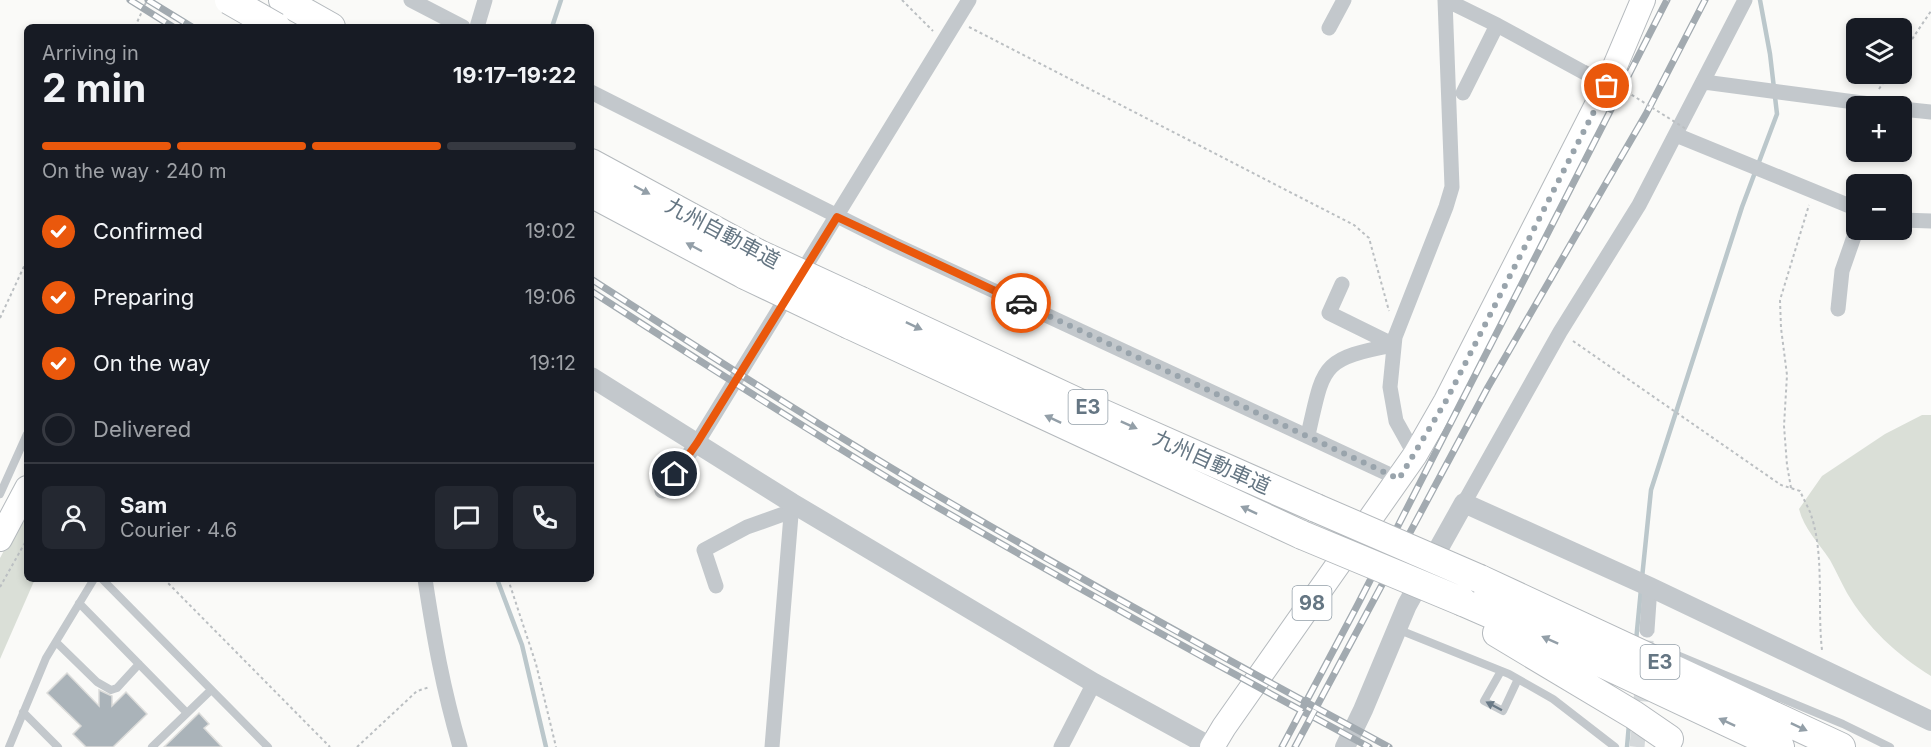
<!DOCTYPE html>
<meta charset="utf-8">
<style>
body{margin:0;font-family:Inter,"Noto Sans JP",sans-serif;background:#242831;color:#f1f3f6;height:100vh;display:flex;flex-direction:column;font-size:22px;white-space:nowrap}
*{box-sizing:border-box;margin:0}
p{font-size:20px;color:#9ea1a6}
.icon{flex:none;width:33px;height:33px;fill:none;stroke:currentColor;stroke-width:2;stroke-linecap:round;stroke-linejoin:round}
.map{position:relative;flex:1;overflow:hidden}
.sheet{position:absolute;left:24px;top:24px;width:570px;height:558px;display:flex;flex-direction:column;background:#171b24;border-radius:9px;box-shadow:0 3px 9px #0003}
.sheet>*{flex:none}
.fabs{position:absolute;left:1846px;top:18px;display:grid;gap:12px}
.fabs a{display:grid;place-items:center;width:66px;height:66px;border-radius:9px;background:#171b24;box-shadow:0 3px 9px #0003;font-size:30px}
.pin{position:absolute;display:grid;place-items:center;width:51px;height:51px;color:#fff;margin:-26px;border:3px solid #fff;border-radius:50%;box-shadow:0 2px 6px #0007}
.courier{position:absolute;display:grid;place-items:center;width:60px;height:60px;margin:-30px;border:4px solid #ea580c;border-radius:50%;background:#fff;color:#222;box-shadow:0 2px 8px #0007}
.head em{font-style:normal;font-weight:700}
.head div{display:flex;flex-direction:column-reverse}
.head{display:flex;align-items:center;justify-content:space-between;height:102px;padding:0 18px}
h1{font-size:39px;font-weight:700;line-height:45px}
.bar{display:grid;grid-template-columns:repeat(4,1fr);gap:9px 6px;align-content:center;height:72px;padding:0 18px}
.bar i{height:8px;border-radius:4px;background:#363941}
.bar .current{background:#ea580c}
.bar p{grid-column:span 4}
.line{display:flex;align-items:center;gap:15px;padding:0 18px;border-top:2px solid #363941}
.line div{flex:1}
.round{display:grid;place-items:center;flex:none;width:63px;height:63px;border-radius:9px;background:#242831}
ol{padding:0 18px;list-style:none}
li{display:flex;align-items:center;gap:18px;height:66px}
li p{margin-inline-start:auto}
li .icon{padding:6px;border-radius:50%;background:#ea580c;color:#fff;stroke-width:4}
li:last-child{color:#9ea1a6}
li i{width:33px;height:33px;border:3px solid #363941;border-radius:50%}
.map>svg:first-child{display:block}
</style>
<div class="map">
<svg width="1931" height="747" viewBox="0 0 1931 747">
<rect width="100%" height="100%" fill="#fafaf8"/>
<!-- green -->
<path fill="#dadfd7" d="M1922 415H1931V676C1897 655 1867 627 1847 593 1841 582 1836 571 1830 560 1819 543 1804 529 1799 509L1822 476 1885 434Z
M27 508V579H35L0 659V558Z"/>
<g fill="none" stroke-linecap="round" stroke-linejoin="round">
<!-- stream -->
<path stroke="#bbc7cb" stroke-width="4.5" d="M552 27 561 0
M1642 578 1651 490 1742 207 1777 114 1770 54 1760 0
M497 579 522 645 546 747
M1636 641 1641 589
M1627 747 1629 724"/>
</g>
<!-- building -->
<path fill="#aab3b9" stroke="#dcdcda" stroke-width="1.5" d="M67 673 99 706V690L112 696V706L126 692 147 714 113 747H86L73 734 81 726 47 693Z
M199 713 209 724 204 728 222 747H164Z"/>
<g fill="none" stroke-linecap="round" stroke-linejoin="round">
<!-- minor-tunnel -->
<path stroke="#d5d9db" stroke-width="15" stroke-dasharray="15 8" stroke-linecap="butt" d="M1637 747 1647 630"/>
<!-- primary casing -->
<g stroke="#b5babe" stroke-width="26">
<path id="primary" d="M0 539 27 488
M1212 747 1224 727 1415 455 1446 401 1607 85 1643 0"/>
</g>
<!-- motorway casing -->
<g stroke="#b4b9bd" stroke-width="30">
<path id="motorway" d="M283 0 331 27
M591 163 757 253
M591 193 745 275
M861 301 1088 407 1316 508
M850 325 1302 535
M1480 579 1841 747
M1463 602 1578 652 1780 747
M1497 633 1634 715 1669 739"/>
</g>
<!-- path -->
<path stroke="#bbbfc2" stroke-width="2" stroke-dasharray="3 3" stroke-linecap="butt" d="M902 0 933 31
M135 27 147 0
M969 27 1354 225 1369 238 1389 311
M1902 54 1931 11
M1879 89 1889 74
M0 318 27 260
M1573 341 1781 485 1800 491C1803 498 1807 505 1810 512 1825 552 1817 607 1822 650
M1791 488 1787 465 1784 426 1787 375 1781 328 1780 300 1809 205
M164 579 330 747
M508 579 536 664 556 747
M0 587 27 539
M357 747 417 691 430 687"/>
<!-- service -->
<path stroke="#c3c8cc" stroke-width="8" d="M0 494 27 434
M102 579 268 747
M79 603 187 713
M1397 629 1509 674 1553 699 1615 747
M56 642 97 682 111 690 117 688 139 664
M1677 655 1843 724 1890 747
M1501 671 1484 701 1503 711 1518 679
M23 712 58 747
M9 747 46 658 94 579
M152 747 211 690"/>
<!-- minor -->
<path stroke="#c3c8cc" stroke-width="15" d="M411 0 463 27
M1446 0 1497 25 1607 85
M477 27 485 0
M1329 28 1344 0
M1704 82 1885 106
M591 92 893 244 1399 479
M1463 93 1497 25
M1902 109 1931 112
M1676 135 1857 209
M1902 220 1931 221
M1342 284 1329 313 1394 345
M1838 309 1842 271 1857 228
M1308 435C1324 365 1320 359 1394 345
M1415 455 1396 421 1390 387 1395 337 1446 207 1452 187 1445 0
M662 491 697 443 969 0
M1464 503 1560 332 1639 205 1745 0
M425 579C434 638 443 689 460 747
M716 586 704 550 747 527 792 511
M1647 630 1650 587
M772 747 792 503
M1061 747 1094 683"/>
<!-- tertiary -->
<path stroke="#c3c8cc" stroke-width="20" d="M591 377 792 503 1094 683 1211 747
M1345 747 1363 710 1407 605 1464 503 1650 587 1931 721"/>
<!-- primary -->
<use href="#primary" stroke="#fff" stroke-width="24"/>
<!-- motorway -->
<use href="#motorway" stroke="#fff" stroke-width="28"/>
<!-- rail casing -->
<g stroke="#a2aab0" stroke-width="7">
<path id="rail" d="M130 0 173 27
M148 0 192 27
M591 279C703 351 815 423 930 491 1081 580 1235 664 1389 747
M591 291C701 362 812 433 925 500 1072 585 1220 667 1369 747
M1282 747 1357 606 1667 0
M1295 747 1488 387 1646 114 1705 0"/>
</g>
<!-- rail -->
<use href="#rail" stroke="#fff" stroke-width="4.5" stroke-dasharray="14" stroke-linecap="butt"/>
<!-- motorway-bridge casing -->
<g stroke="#b4b9bd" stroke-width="30" stroke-linecap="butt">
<path id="motorway-bridge" d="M229 0 276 27
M757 253 861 301
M745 275 850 325
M1316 508 1480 579
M1302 535 1463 602"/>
</g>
<!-- path-bridge -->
<path stroke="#bbbfc2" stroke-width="2" stroke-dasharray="3 3" stroke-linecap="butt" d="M1586 66 1686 129"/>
<!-- motorway-bridge -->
<use href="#motorway-bridge" stroke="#fff" stroke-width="28"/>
</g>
<!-- one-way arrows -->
<defs><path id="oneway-solid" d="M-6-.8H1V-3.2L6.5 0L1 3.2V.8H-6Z" transform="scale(1.5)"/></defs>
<g fill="#939fa8">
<use href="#oneway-solid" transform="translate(642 190) rotate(28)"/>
<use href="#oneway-solid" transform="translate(694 247) rotate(-152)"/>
<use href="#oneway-solid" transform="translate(914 326) rotate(25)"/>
<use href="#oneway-solid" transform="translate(1053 419) rotate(-155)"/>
<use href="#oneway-solid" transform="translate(1129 425) rotate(24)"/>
<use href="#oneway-solid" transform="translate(1249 510) rotate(-155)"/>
<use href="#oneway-solid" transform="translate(1550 640) rotate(-156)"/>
<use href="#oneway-solid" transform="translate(1727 722) rotate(-155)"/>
<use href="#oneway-solid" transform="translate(1799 727) rotate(25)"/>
</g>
<use fill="#6a7a87" href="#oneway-solid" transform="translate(1494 706) rotate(-152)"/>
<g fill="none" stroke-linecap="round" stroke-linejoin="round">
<!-- done -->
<path stroke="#99a4ac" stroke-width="6" stroke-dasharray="0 10.8" d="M1021 303 1399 479 1446 401 1607 86"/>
<!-- route -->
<path stroke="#ea580c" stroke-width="8" d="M675 474 697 443 837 217 1021 303"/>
</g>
<g text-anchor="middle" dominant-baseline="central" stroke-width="6" stroke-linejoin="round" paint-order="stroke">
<!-- shield labels -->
<g fill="#fff" stroke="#939fa8" stroke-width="1.5">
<rect x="1068.5" y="390" width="39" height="34" rx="4.5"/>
<rect x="1292.5" y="586" width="39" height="34" rx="4.5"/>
<rect x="1640.5" y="645" width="39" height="34" rx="4.5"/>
</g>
<g font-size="20" font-weight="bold" fill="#657683">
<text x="1088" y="407">E3</text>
<text x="1312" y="603">98</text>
<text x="1660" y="662">E3</text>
</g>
<!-- street labels -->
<g font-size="21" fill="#657683" stroke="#fff">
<text transform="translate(723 233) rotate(28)">九州自動車道</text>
<text transform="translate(1212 462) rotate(24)">九州自動車道</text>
</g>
</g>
</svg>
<div class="fabs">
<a><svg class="icon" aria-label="layers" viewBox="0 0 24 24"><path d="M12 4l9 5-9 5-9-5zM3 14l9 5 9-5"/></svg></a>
<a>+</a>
<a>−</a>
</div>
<div class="pin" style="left:1607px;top:86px;background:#ea580c"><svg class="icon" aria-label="bag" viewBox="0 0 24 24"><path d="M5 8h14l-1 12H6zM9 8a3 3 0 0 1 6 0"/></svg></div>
<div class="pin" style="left:675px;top:474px;background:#1f2937"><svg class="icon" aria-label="home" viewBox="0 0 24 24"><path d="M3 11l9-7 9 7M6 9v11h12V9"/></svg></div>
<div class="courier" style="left:1021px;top:303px"><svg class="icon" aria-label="car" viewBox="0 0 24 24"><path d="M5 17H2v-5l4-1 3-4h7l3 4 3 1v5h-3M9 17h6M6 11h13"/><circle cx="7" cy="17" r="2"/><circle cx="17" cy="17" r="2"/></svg></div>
<section class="sheet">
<div class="head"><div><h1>2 min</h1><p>Arriving in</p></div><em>19:17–19:22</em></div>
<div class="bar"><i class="current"></i><i class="current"></i><i class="current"></i><i></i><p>On the way · 240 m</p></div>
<ol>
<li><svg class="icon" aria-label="check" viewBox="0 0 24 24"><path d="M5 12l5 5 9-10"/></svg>Confirmed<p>19:02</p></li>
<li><svg class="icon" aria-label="check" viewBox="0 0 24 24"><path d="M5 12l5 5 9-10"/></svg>Preparing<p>19:06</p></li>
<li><svg class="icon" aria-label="check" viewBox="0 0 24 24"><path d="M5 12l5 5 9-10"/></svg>On the way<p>19:12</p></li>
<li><i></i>Delivered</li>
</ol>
<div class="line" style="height:108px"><a class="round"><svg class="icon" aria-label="person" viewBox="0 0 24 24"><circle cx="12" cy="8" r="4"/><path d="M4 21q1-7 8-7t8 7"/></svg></a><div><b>Sam</b><p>Courier · 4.6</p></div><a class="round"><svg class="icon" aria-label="chat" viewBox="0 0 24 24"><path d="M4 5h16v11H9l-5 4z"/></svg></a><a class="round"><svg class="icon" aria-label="phone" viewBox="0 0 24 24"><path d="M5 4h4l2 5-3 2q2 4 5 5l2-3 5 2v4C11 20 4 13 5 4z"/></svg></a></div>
</section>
</div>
